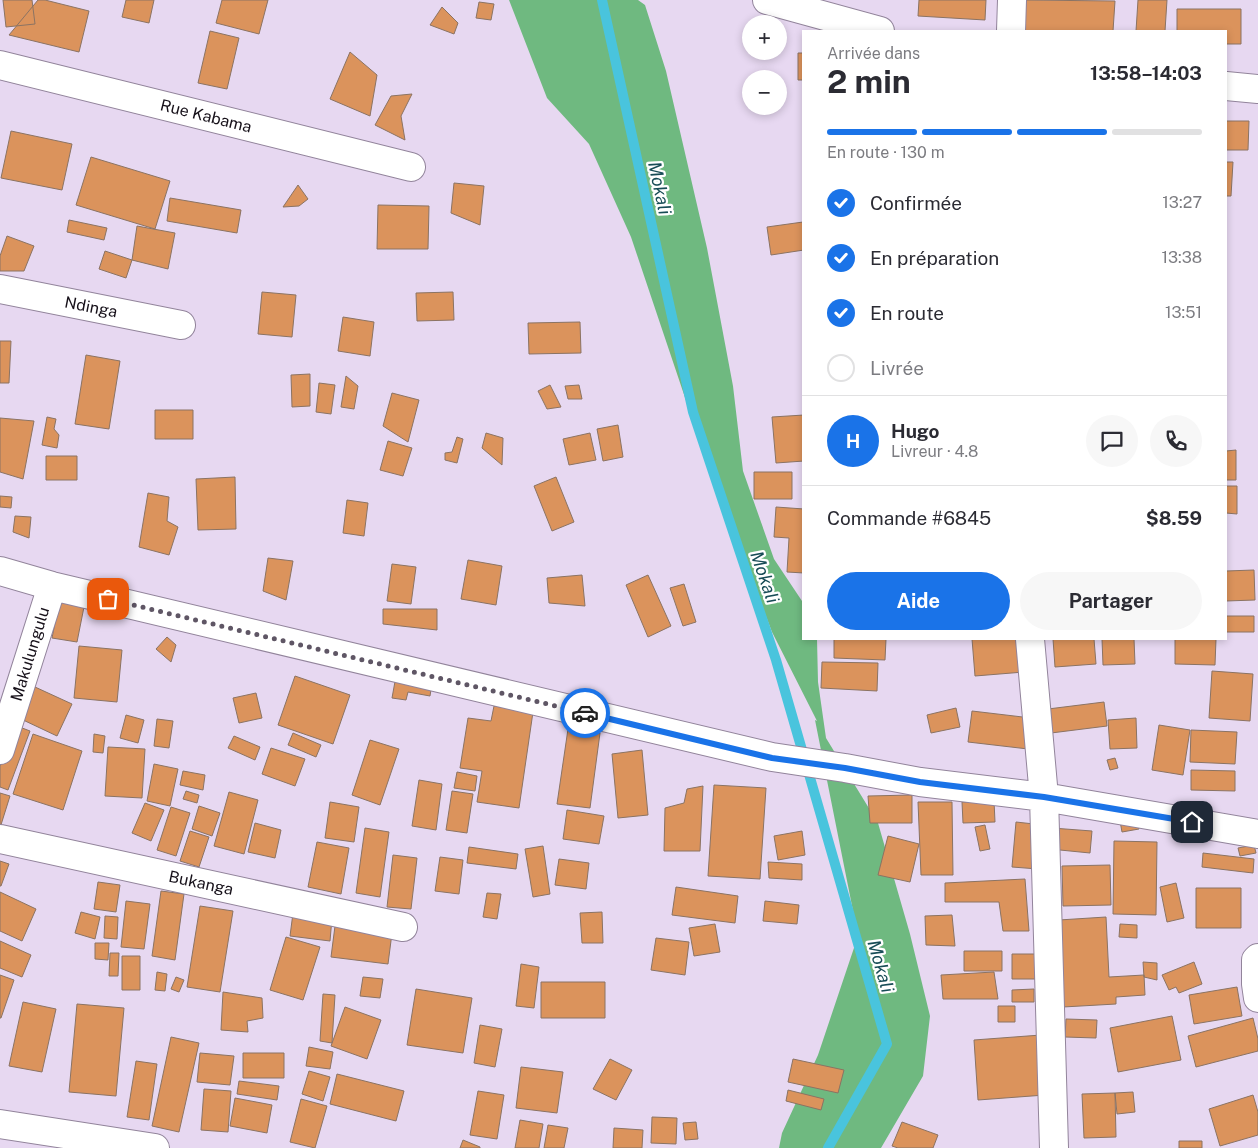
<!DOCTYPE html>
<html lang="fr">
<meta charset="utf-8">
<style>
body{margin:0;font-family:"Public Sans",sans-serif;background:#f7f7f7;color:#2b2b33;height:100vh;display:flex;flex-direction:column;font-size:19px;white-space:nowrap}
*{box-sizing:border-box;margin:0}
p{font-size:16px;color:#7c7c81}
.icon{flex:none;width:28px;height:28px;fill:none;stroke:currentColor;stroke-width:2;stroke-linecap:round;stroke-linejoin:round}
.map{position:relative;flex:1;overflow:hidden}
.drawer{position:absolute;left:802px;top:30px;width:425px;height:610px;display:flex;flex-direction:column;background:#fff;border-radius:0px;box-shadow:0 2px 8px #0003}
.drawer>*{flex:none}
.controls{position:absolute;left:742px;top:15px;display:grid;gap:10px}
.controls a{display:grid;place-items:center;width:45px;height:45px;border-radius:50%;background:#fff;box-shadow:0 2px 8px #0003;font-size:25px}
.pin{position:absolute;display:grid;place-items:center;width:42px;height:42px;color:#fff;margin:-21px;border-radius:10px;box-shadow:0 2px 8px #0006}
.courier{position:absolute;display:grid;place-items:center;width:50px;height:50px;margin:-25px;border:4px solid #1a73e8;border-radius:50%;background:#fff;color:#222;box-shadow:0 1px 6px #0007}
.head em{font-style:normal;font-weight:700}
.head div{display:flex;flex-direction:column-reverse}
.head{display:flex;align-items:center;justify-content:space-between;height:85px;padding:0 25px}
h1{font-size:32px;font-weight:700;line-height:38px}
.bar{display:grid;grid-template-columns:repeat(4,1fr);gap:8px 5px;align-content:center;height:60px;padding:0 25px}
.bar i{height:6px;border-radius:4px;background:#e1e1e2}
.bar .selected{background:#1a73e8}
.bar p{grid-column:span 4}
.line{display:flex;align-items:center;gap:12px;padding:0 25px;border-top:1px solid #e1e1e2}
.line div{flex:1}
.round{display:grid;place-items:center;flex:none;width:52px;height:52px;border-radius:26px;background:#f7f7f7}
ol{padding:0 25px;list-style:none}
li{display:flex;align-items:center;gap:15px;height:55px}
li p{margin-inline-start:auto}
li .icon{padding:5px;border-radius:50%;background:#1a73e8;color:#fff;stroke-width:4}
li:last-child{color:#7c7c81}
li i{width:28px;height:28px;border:2px solid #e1e1e2;border-radius:50%}
.cta{display:flex;gap:10px;margin-top:auto;padding:10px 25px}
.cta a{flex:1;height:58px;border-radius:30px;background:#1a73e8;color:#fff;font-size:20px;font-weight:700;line-height:58px;text-align:center}
.cta a+a{background:#f7f7f7;color:#2b2b33}
.map>svg:first-child{display:block}
</style>
<div class="map">
<svg width="1258" height="1148" viewBox="0 0 1258 1148">
<rect width="100%" height="100%" fill="#e7d8f1"/>
<!-- forest -->
<path fill="#6fb980" d="M509 0H638L645 5 666 71 707 248 733 386 743 471 774 559 804 604V639H817L818 682 826 738 878 823 910 934 930 1016 923 1076 881 1148H779L782 1133 818 1055 858 936 815 720 817 721 772 632 706 460 631 237 589 144 547 98Z"/>
<g fill="none" stroke-linecap="round" stroke-linejoin="round">
<!-- stream -->
<path stroke="#49c4dd" stroke-width="10" d="M602 0 693 412 776 660 887 1044 828 1148"/>
</g>
<!-- building -->
<path fill="#db935c" stroke="#8b7363" d="M3 0H32L35 24 6 27Z
M38 0H45L89 11 79 52 9 35Z
M126 0H154L149 23 122 17Z
M222 0H268L259 34 216 23Z
M919 0H986L985 20 918 16Z
M1026 0 1115 1 1113 31H1024Z
M1138 0H1167L1165 31H1136Z
M479 2 494 4 491 20 476 18Z
M442 7 458 23 454 34 430 25Z
M1177 9H1241V44H1226V31H1177Z
M210 31 239 38 227 89 198 83Z
M350 52 377 75 370 116 330 99Z
M798 53H804V80H798Z
M412 94 401 116 405 140 375 125 391 96Z
M1226 121H1249L1248 150H1226Z
M11 131 72 144 62 190 1 178Z
M91 157 170 181 155 229 76 205Z
M1226 162H1233L1231 196H1226Z
M454 183 484 186 480 225 451 213Z
M298 185 308 199 299 206 283 207Z
M170 198 241 210 237 233 167 221Z
M378 205 429 206 428 249H377Z
M69 220 107 228 104 240 67 232Z
M803 222 804 250 771 255 767 227Z
M137 226 175 233 168 269 132 260Z
M7 236 34 246 24 271H0V256Z
M105 251 132 260 126 278 99 269Z
M262 292 296 295 292 337 258 334Z
M453 292 454 320 417 321 416 293Z
M343 317 374 322 370 356 338 351Z
M580 322 581 353 529 354 528 323Z
M0 341H11L9 383H0Z
M86 355 120 361 109 429 75 424Z
M310 374V406L292 407 291 375Z
M346 376 358 386 354 409 341 407Z
M319 383 335 385 331 414 316 412Z
M550 385 561 407 547 409 538 391Z
M579 385 582 399H568L565 386Z
M392 393 419 400 408 442 383 426Z
M155 410H193V439H155Z
M804 415V461L776 463 772 417Z
M47 417 56 419 54 429 59 435 57 448 42 445Z
M0 418 34 421 23 479 0 472Z
M618 425 623 457 603 461 597 429Z
M486 433 503 438 502 465 482 448Z
M590 433 596 460 569 465 563 439Z
M457 437 463 439 457 463 445 460V453L452 452Z
M388 441 412 448 403 476 380 470Z
M1236 450V480H1226V451Z
M46 456H77V480H46Z
M754 472H792V499H754Z
M235 477 236 529 198 530 196 479Z
M556 477 574 522 552 531 534 486Z
M1226 486H1237V514L1226 513Z
M148 493 169 497 167 521 178 527 169 555 139 547Z
M0 496 12 497 11 508 0 507Z
M347 500 368 503 364 536 343 533Z
M776 507 804 509V573L787 572 789 538 774 537Z
M15 516 31 517 29 538 13 532Z
M268 558 293 561 286 600 263 591Z
M468 560 502 566 496 605 461 599Z
M392 564 416 567 411 604 387 601Z
M1254 570 1255 600 1226 601V571Z
M582 575 585 606 549 603 547 578Z
M648 575 671 626 648 637 626 585Z
M684 584 696 622 683 626 670 588Z
M60 598 85 602 77 642 52 638Z
M383 609H437V630L383 624Z
M1226 616H1254V632H1226Z
M167 637 176 645 171 662 156 649Z
M834 639H886L885 660 834 658Z
M972 639H1021L1024 672 975 676Z
M1053 639H1094L1096 664 1055 667Z
M1102 639H1134L1135 664 1103 665Z
M1175 639H1216L1215 665 1175 664Z
M79 646 122 650 117 702 74 698Z
M822 662 878 663 877 691 821 688Z
M1212 671 1253 674 1250 721 1209 718Z
M295 676 350 695 333 744 278 725Z
M396 676 432 683 430 696 408 692 406 700 392 698Z
M35 687 72 704 57 736 21 719Z
M256 693 262 718 239 723 233 698Z
M1104 702 1107 726 1051 733 1048 709Z
M494 706 533 712 519 808 477 802 482 771 460 768 468 718 491 721Z
M956 708 960 727 931 733 927 715Z
M972 711 1031 718 1028 749 968 742Z
M126 715 144 720 138 743 120 738Z
M1136 718 1137 748 1110 749 1108 720Z
M157 719 173 721 169 748 154 746Z
M1159 725 1190 730 1183 775 1152 770Z
M17 726 30 731 8 790 0 787V766Z
M568 729 600 733 590 808 557 804Z
M1191 730 1237 732 1235 764 1190 762Z
M293 733 321 745 316 757 288 745Z
M33 734 82 751 63 810 13 794Z
M94 734 105 736 103 753 93 752Z
M234 736 260 747 255 760 228 748Z
M370 740 399 749 380 805 352 795Z
M108 747 145 749 142 798 105 796Z
M271 748 305 759 295 786 262 774Z
M642 750 648 815 618 818 612 754Z
M1115 758 1118 768 1110 770 1107 760Z
M154 764 178 769 170 806 147 801Z
M1191 770 1235 771V791L1191 790Z
M183 771 205 775 203 790 180 785Z
M457 772 477 776 475 791 454 788Z
M419 780 442 784 436 830 412 826Z
M714 785 766 788 760 879 708 876Z
M703 786 700 851H664L665 808 684 803 687 789Z
M186 791 199 795 197 803 183 799Z
M452 791 473 794 467 833 446 830Z
M229 792 258 800 244 854 214 846Z
M0 793 10 796 0 828Z
M912 795V823H870L868 796Z
M994 801 995 822 963 823 962 802Z
M330 802 359 807 354 842 325 838Z
M918 802H952L953 875H921Z
M145 803 164 810 151 841 132 833Z
M199 806 220 813 212 836 192 829Z
M171 807 190 813 176 856 157 850Z
M567 810 604 816 599 844 563 839Z
M1137 817 1139 829 1122 832 1120 821Z
M1016 822 1043 825 1038 869 1012 867Z
M255 823 281 830 275 858 248 852Z
M985 825 990 849 980 851 975 827Z
M365 828 389 832 380 897 356 893Z
M1052 828 1092 831 1090 853 1050 849Z
M190 831 209 837 199 867 180 861Z
M802 831 805 855 778 860 774 836Z
M888 836 919 844 910 882 878 875Z
M1114 841 1157 842 1156 915 1113 914Z
M317 842 349 848 341 894 308 887Z
M1254 845 1256 853 1240 856 1238 848Z
M543 846 550 894 533 897 525 849Z
M469 847 518 854 516 869 467 863Z
M1203 853 1254 859 1253 873 1202 867Z
M393 855 417 858 411 909 387 907Z
M440 857 463 860 459 894 435 891Z
M559 859 589 863 586 889 555 885Z
M0 861 9 864 1 886H0Z
M768 862 802 864V880L769 878Z
M1110 865 1111 905 1063 906 1062 866Z
M1025 879 1029 931H1003L999 902H945V883Z
M98 882 120 885 116 912 94 909Z
M1176 883 1184 918 1167 922 1160 887Z
M676 887 738 896 735 923 672 915Z
M1196 888H1241V928H1196Z
M161 891 184 894 175 960 152 956Z
M0 892 36 909 22 941 0 931Z
M487 893 501 894 497 919 483 917Z
M126 901 150 904 144 949 121 947Z
M765 901 799 905 797 924 763 921Z
M200 906 233 911 220 992 187 987Z
M81 912 100 917 95 939 75 933Z
M602 912 603 943H582L580 913Z
M293 913 332 918 330 941 290 936Z
M952 915 955 946 926 945 925 916Z
M105 916 118 917 117 939 104 938Z
M1106 917 1109 977 1144 975 1145 995 1116 997V1004L1063 1007 1059 920Z
M715 924 720 952 694 956 689 928Z
M1120 924 1137 925V938L1119 937Z
M335 926 392 933 388 964 331 957Z
M286 937 320 947 303 1000 270 990Z
M656 938 689 942 685 975 651 970Z
M0 941 31 955 22 977 0 968Z
M95 943H109L108 960 95 959Z
M964 951H1002V971H964Z
M110 953H119L118 976H109Z
M1012 954H1037V979H1012Z
M122 956H140V990H122Z
M1143 962 1157 963V980L1144 977Z
M1194 962 1202 984 1179 993 1176 987 1169 990 1162 975Z
M521 964 539 967 534 1008 516 1006Z
M157 972 167 974 165 991 155 990Z
M994 972 998 999H943L941 975Z
M0 975 14 980 1 1018H0Z
M176 977 184 980 179 992 171 989Z
M363 977 383 979 380 998 360 996Z
M541 982H605V1018H541Z
M1237 987 1242 1016 1194 1024 1189 995Z
M416 989 472 998 463 1053 407 1045Z
M1034 989V1002H1012V990Z
M223 992 262 998 263 1018 247 1021 248 1032 221 1030Z
M323 994 335 995 332 1043 320 1041Z
M23 1002 56 1009 42 1072 9 1066Z
M77 1004 124 1008 116 1096 69 1092Z
M998 1006H1015V1022H998Z
M345 1007 381 1020 367 1059 331 1046Z
M1172 1016 1181 1060 1118 1072 1110 1028Z
M1253 1018 1258 1039V1051L1196 1067 1188 1036Z
M1066 1019 1097 1020 1096 1038 1065 1037Z
M480 1025 502 1029 495 1067 474 1063Z
M1041 1035 1045 1095 978 1100 974 1040Z
M171 1037 199 1043 179 1132 152 1126Z
M309 1047 333 1052 330 1069 306 1066Z
M200 1053 234 1056 230 1085 197 1082Z
M243 1053H284V1078H243Z
M610 1059 632 1070 616 1100 593 1089Z
M793 1059 844 1070 838 1093 788 1082Z
M136 1061 157 1064 149 1120 127 1117Z
M521 1067 563 1072 557 1113 516 1108Z
M309 1071 330 1077 323 1101 302 1094Z
M337 1074 404 1091 396 1121 330 1104Z
M239 1081 279 1086 277 1100 237 1094Z
M204 1089 231 1091 228 1132 201 1130Z
M788 1090 824 1099 821 1110 786 1101Z
M478 1091 504 1095 497 1139 470 1135Z
M1133 1092 1135 1112 1117 1114 1115 1093Z
M1115 1093 1116 1137 1084 1138 1082 1094Z
M1253 1095 1258 1112V1135L1220 1146 1209 1109Z
M235 1098 272 1105 267 1133 230 1126Z
M301 1099 327 1106 315 1148 290 1142Z
M652 1117 677 1118 676 1144 651 1143Z
M520 1120 543 1124 539 1148H515Z
M696 1122 698 1139 685 1140 683 1123Z
M902 1122 938 1135 933 1148H898L892 1146Z
M548 1125 568 1128 564 1148H544Z
M614 1128 643 1130 642 1148H613Z
M463 1140 480 1147V1148H460Z
M1179 1141H1202V1148H1179Z"/>
<g fill="none" stroke-linecap="round" stroke-linejoin="round">
<!-- minor casing -->
<g stroke="#92849b" stroke-width="30">
<path id="minor" d="M767 0 880 31
M1011 31 1012 0
M0 65 411 167
M1226 86 1258 89
M0 289 181 325
M0 571 52 586 772 757 845 768 920 782 1044 797 1258 834
M1030 639 1044 797 1054 1148
M0 750 52 586
M0 839 403 927
M1258 958 1256 960V984L1258 998
M0 1124 155 1148"/>
</g>
<!-- minor -->
<use href="#minor" stroke="#fff" stroke-width="28"/>
</g>
<g fill="none" stroke-linecap="round" stroke-linejoin="round">
<!-- done -->
<path stroke="#5f5665" stroke-width="5" stroke-dasharray="0 9" d="M108 599 585 713"/>
<!-- route -->
<path stroke="#1a73e8" stroke-width="6" d="M585 713 772 758 845 768 920 782 1044 797 1192 822"/>
</g>
<g text-anchor="middle" dominant-baseline="central" stroke-width="4.5" stroke-linejoin="round" paint-order="stroke">
<!-- street labels -->
<g font-size="16" fill="#161019" stroke="#fff">
<text transform="translate(206 116) rotate(14)">Rue Kabama</text>
<text transform="translate(91 307) rotate(11)">Ndinga</text>
<text transform="translate(30 654) rotate(-73)">Makulungulu</text>
<text transform="translate(201 883) rotate(12)">Bukanga</text>
</g>
<!-- water labels -->
<g font-size="18" font-style="italic" fill="#174c56" stroke="#fff">
<text transform="translate(660 188) rotate(78)">Mokali</text>
<text transform="translate(765 577) rotate(71)">Mokali</text>
<text transform="translate(881 966) rotate(74)">Mokali</text>
</g>
</g>
</svg>
<div class="controls">
<a>+</a>
<a>−</a>
</div>
<div class="pin" style="left:108px;top:599px;background:#ea580c"><svg class="icon" aria-label="bag" viewBox="0 0 24 24"><path d="M5 8h14l-1 12H6zM9 8a3 3 0 0 1 6 0"/></svg></div>
<div class="pin" style="left:1192px;top:822px;background:#1f2937"><svg class="icon" aria-label="home" viewBox="0 0 24 24"><path d="M3 11l9-7 9 7M6 9v11h12V9"/></svg></div>
<div class="courier" style="left:585px;top:713px"><svg class="icon" aria-label="car" viewBox="0 0 24 24"><path d="M5 17H2v-5l4-1 3-4h7l3 4 3 1v5h-3M9 17h6M6 11h13"/><circle cx="7" cy="17" r="2"/><circle cx="17" cy="17" r="2"/></svg></div>
<section class="drawer">
<div class="head"><div><h1>2 min</h1><p>Arrivée dans</p></div><em>13:58–14:03</em></div>
<div class="bar"><i class="selected"></i><i class="selected"></i><i class="selected"></i><i></i><p>En route · 130 m</p></div>
<ol>
<li><svg class="icon" aria-label="check" viewBox="0 0 24 24"><path d="M5 12l5 5 9-10"/></svg>Confirmée<p>13:27</p></li>
<li><svg class="icon" aria-label="check" viewBox="0 0 24 24"><path d="M5 12l5 5 9-10"/></svg>En préparation<p>13:38</p></li>
<li><svg class="icon" aria-label="check" viewBox="0 0 24 24"><path d="M5 12l5 5 9-10"/></svg>En route<p>13:51</p></li>
<li><i></i>Livrée</li>
</ol>
<div class="line" style="height:90px"><b class="round" style="background:#1a73e8;color:#fff">H</b><div><b>Hugo</b><p>Livreur · 4.8</p></div><a class="round"><svg class="icon" aria-label="chat" viewBox="0 0 24 24"><path d="M4 5h16v11H9l-5 4z"/></svg></a><a class="round"><svg class="icon" aria-label="phone" viewBox="0 0 24 24"><path d="M5 4h4l2 5-3 2q2 4 5 5l2-3 5 2v4C11 20 4 13 5 4z"/></svg></a></div>
<div class="line" style="height:65px"><div>Commande #6845</div><b>$8.59</b></div>
<div class="cta"><a>Aide</a><a>Partager</a></div>
</section>
</div>
